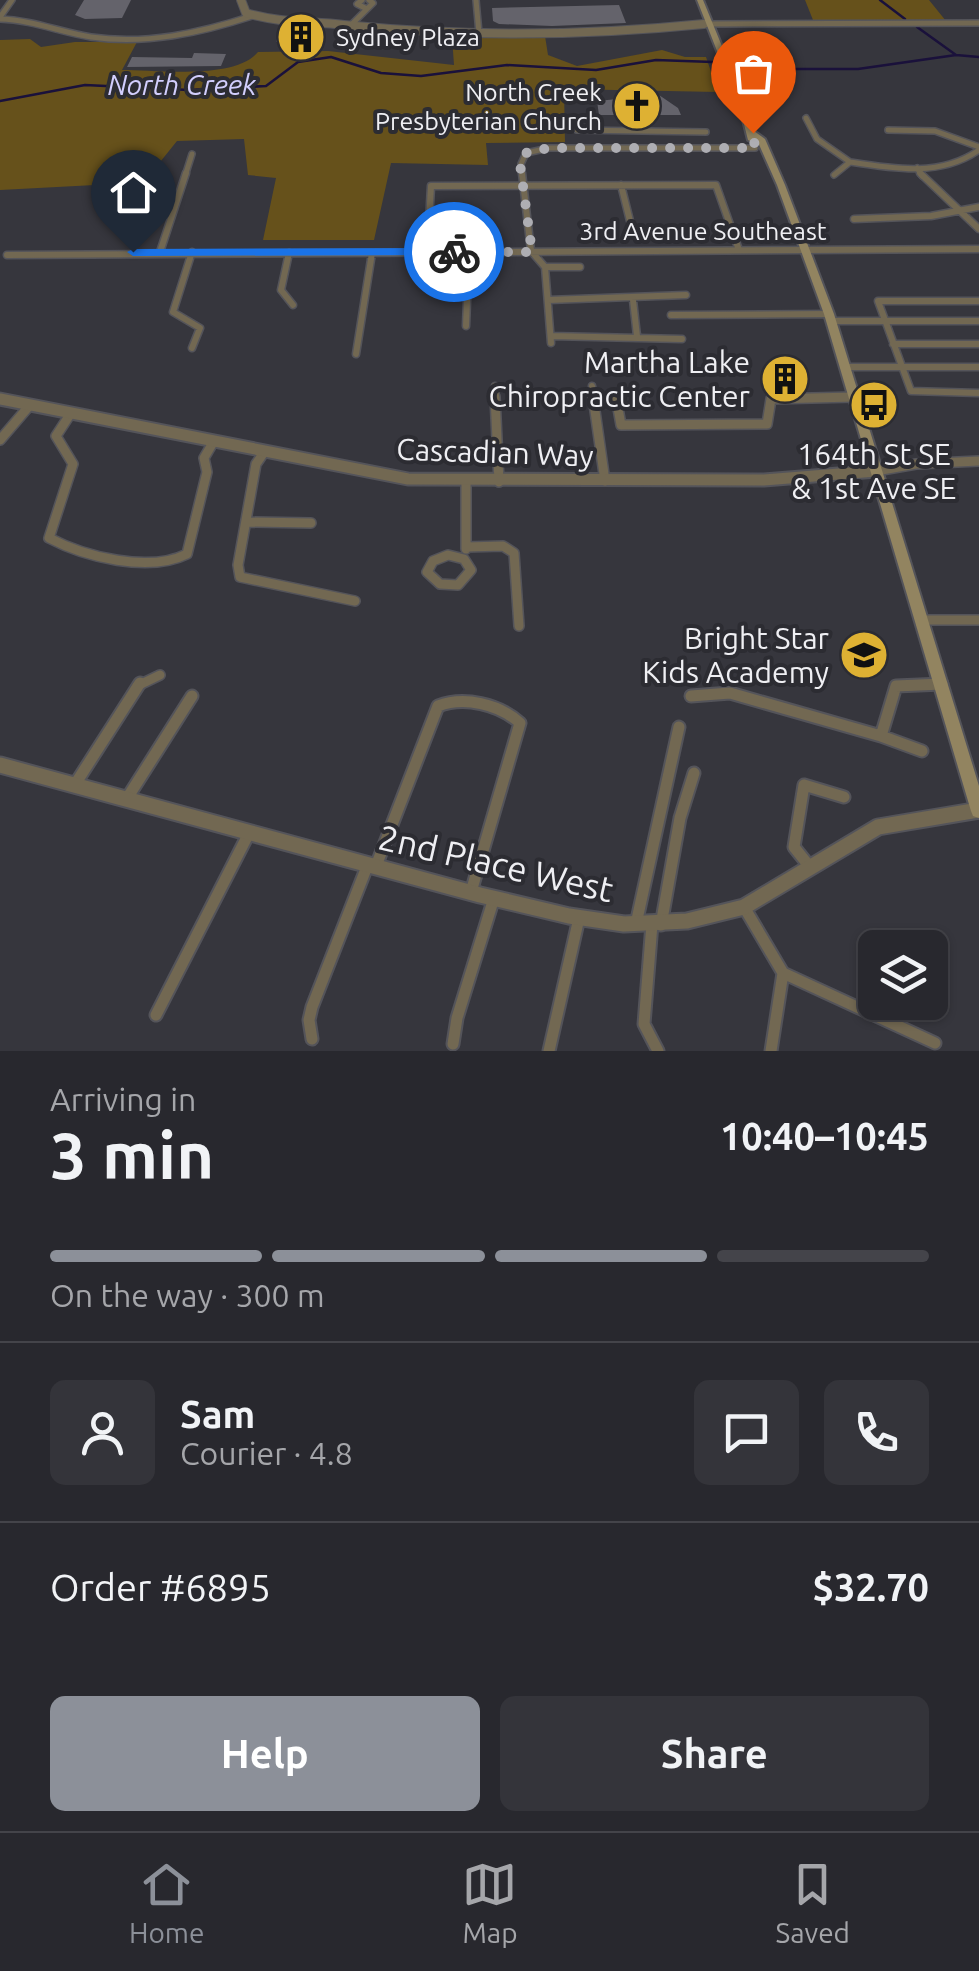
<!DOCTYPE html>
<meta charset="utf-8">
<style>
body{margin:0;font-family:Ubuntu,sans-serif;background:#34343a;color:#f1f3f6;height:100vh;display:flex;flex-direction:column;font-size:38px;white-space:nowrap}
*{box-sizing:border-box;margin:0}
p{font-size:32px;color:#a5a6aa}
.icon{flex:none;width:55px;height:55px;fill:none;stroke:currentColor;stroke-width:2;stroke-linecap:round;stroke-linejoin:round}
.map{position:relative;height:1051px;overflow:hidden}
.panel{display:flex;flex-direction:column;background:#28282e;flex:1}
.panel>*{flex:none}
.fabs{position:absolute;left:858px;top:930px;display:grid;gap:20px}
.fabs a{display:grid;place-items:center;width:90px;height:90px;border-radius:15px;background:#28282e;box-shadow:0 2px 8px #0004,0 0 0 2px #44444a;font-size:50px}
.pin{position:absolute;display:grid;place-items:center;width:85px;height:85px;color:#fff;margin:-102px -42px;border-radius:50% 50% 50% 0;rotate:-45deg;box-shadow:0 0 10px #0007}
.pin .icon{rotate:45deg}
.courier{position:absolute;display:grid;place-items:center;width:100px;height:100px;margin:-50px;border:8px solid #1a73e8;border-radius:50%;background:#fff;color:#222;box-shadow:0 2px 12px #0007}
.headline em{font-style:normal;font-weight:600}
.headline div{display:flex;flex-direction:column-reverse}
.headline{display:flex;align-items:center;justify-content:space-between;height:170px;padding:0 50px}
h1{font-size:65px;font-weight:600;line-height:75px}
.bar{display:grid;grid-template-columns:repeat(4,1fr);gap:15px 10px;align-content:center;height:120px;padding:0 50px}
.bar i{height:12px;border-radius:8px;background:#44444a}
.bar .current{background:#8c9099}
.bar p{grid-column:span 4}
.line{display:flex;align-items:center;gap:25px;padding:0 50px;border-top:2px solid #44444a}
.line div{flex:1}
.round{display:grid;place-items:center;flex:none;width:105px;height:105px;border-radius:15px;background:#34343a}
.cta{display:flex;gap:20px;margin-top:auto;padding:20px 50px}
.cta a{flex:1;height:115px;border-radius:15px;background:#8c9099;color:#fff;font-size:40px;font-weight:600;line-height:115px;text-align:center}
.cta a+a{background:#34343a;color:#f1f3f6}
.tab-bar{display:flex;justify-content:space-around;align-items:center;height:140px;border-top:2px solid #44444a;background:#28282e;font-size:28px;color:#a5a6aa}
.tab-bar a{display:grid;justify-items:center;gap:5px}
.tab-bar .current{color:#8c9099}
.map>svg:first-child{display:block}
</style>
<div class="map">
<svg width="979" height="1051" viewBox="0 0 979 1051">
<rect width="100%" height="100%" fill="#36363d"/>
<!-- green -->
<path fill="#66511b" d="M805 0H929L946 21 813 20Z
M545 36 548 55 577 66 662 50 685 57H706L718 92 564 89 565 142 486 143 488 165 391 163 374 240H263L276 178 248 175 244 139 177 141 136 192 95 185 0 190V40L30 39 41 47 75 42H137L122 70C156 70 235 80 258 52L328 51 454 65 452 37Z"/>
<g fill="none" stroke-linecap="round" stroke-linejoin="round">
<!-- stream -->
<path stroke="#1a113b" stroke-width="2.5" d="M880 0 905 19
M917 27 956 55
M739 64 755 69H858L956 55 979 57
M0 101 85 85 189 90 266 86 298 62 331 57 381 73 421 76 507 65 596 70 656 60 713 62"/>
</g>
<!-- building -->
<path fill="#64636b" d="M84 0H131L122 18 85 19 75 15Z
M619 5 626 23 552 26 499 24 493 21 492 8Z
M279 31 309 30 325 33 323 41 286 43 276 42Z
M194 53 226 54 221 66 127 67 132 57 192 58Z
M659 95 678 108 681 115H599L597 101Z"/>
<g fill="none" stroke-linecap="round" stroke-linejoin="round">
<!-- minor-far3 casing -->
<g stroke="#54545a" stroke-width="8">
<path id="minor-far3" d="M362 0 357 4 367 9
M476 0 479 33
M0 17 12 0
M0 19C32 20 60 32 91 37 146 45 200 33 252 16
M704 24 979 23
M351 25 373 3 369 0
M806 118 817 139 850 162 834 175
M577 130 706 132
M888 130 935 131 979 147
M850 162C894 169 941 177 979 150
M917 168 922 176
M185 176 192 154
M522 176 521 164 526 153 549 148H755"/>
</g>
<!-- minor-far2 casing -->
<g stroke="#54545a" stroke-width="9">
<path id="minor-far2" d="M522 173 531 251 545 267 551 343
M920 173 979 229
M621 185 630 221
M854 219 931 216 979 207
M429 222 431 186 716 185 739 250
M160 252 186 173
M192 252 173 312 200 328 192 348
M289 253 281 290 293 305
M7 255 979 249
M545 267H580
M548 300 686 295
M633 300 637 336
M979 301H878L911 391 979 393
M671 315 829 314
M831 321H979
M466 326 469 252
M551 336 682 339
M893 344H979
M356 354 372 253
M845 367H979
M495 386 496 399
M592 386 594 399
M615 394 616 399
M771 399 854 397"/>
</g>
<!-- minor-far1 casing -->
<g stroke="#54545a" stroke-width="12">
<path id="minor-far1" d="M495 397 499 482
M593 397 605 481
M616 397 621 425 767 424 771 399 854 397
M71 413 56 436 73 464 49 538C85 557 149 573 187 554L207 472 204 458 214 441
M0 440 30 405
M265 451 256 464 238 565 240 577 355 601
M876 471 916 464 979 461
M466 482V549
M246 522 311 523
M466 547 503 546 514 553 519 626
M448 555 464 559 471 570 458 585 440 584 427 572 433 561Z
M924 620H979
M137 686 160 675
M907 686 942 684"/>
</g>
<!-- minor casing -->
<g stroke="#54545a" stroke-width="15">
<path id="minor" d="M691 696 730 693 881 736 896 686 942 684
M881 736 922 751
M74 786 140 683
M126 800 192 696
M376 866 438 706C464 696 499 704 520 723L471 892
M810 867 794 847 804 785 844 797
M744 907 783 973 935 1043
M636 924 679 727
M652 924 644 1024 658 1051
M661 925 680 818 694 773
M156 1015 248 835
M312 1039 309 1020 312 1007 368 864
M453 1044 457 1018 494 898
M549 1051 579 918
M771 1051 783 973"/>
</g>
<!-- tertiary-far2 casing -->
<g stroke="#54545a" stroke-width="10">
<path id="tertiary-far2" d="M241 0 246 13C279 23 310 21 344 25 464 37 584 36 704 24"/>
</g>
<!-- tertiary-far1 casing -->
<g stroke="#54545a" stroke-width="15">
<path id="tertiary-far1" d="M0 399 408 479 764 480 876 471"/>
</g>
<!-- tertiary casing -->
<g stroke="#54545a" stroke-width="19">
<path id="tertiary" d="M0 765 480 895 569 916 624 924 687 921 744 907 878 827 979 810"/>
</g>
<!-- secondary casing -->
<g stroke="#54545a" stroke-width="4">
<path id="secondary" d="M697 0H703L749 112 754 131 765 139 785 185 834 314 979 786V818L973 816 971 811 824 314 777 185 757 140 756 139 752 142 748 140 741 112Z"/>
</g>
<!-- minor-far3 -->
<use href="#minor-far3" stroke="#726852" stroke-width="5"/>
<!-- minor-far2 -->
<use href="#minor-far2" stroke="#726852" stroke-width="6"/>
<!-- minor-far1 -->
<use href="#minor-far1" stroke="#726852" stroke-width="9"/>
<!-- minor -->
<use href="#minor" stroke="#726852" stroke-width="11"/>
<!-- tertiary-far2 -->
<use href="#tertiary-far2" stroke="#726852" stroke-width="8"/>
<!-- tertiary-far1 -->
<use href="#tertiary-far1" stroke="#726852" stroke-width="11"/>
<!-- tertiary -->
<use href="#tertiary" stroke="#726852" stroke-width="15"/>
<!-- secondary -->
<use href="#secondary" fill="#928460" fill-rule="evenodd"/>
</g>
<!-- route -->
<path fill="#1a73e8" d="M454 248 459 255 133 256 127 252 133 249Z"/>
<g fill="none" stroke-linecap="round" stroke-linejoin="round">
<!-- done -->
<path stroke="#aeaeb3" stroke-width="10" stroke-dasharray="0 18" d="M454 252H532L520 164 526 153 549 148H755L753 133"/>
</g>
<!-- icons -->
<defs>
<g id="building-disc" transform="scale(2.5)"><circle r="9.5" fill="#deb133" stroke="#2c2c32"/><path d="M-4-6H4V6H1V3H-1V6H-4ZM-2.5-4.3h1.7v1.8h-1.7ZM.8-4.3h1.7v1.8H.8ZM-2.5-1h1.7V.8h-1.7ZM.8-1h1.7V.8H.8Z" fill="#111"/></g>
<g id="church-disc" transform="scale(2.5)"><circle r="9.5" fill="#deb133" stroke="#2c2c32"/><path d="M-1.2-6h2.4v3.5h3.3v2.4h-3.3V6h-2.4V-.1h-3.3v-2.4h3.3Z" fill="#111"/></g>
<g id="bus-disc" transform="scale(2.5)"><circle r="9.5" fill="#deb133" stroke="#2c2c32"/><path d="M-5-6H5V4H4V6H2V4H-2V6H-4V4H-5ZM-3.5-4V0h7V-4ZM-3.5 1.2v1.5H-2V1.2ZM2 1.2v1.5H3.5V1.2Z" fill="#111"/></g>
<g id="school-disc" transform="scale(2.5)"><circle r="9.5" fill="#deb133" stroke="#2c2c32"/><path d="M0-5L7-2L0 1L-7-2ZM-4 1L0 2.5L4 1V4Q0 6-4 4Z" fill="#111"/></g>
</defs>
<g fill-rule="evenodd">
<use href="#building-disc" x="301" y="37"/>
<use href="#church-disc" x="637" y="106"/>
<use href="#building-disc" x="785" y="379"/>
<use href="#bus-disc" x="874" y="405"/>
<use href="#school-disc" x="864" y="655"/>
</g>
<g text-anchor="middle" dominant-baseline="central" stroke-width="8" stroke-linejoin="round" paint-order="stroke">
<!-- far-poi labels -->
<g font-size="25" fill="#efeff3" stroke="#2c2c32" text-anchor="start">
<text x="336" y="37">Sydney Plaza</text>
<text x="602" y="92" text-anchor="end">North Creek<tspan x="602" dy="29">Presbyterian Church</tspan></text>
</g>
<!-- far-street labels -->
<g font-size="25" fill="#efeff3" stroke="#2c2c32">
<text x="703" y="231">3rd Avenue Southeast</text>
</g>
<!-- far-water labels -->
<g font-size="28" font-style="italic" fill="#d2cefd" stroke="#2c2c32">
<text x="182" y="84">North Creek</text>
</g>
<!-- poi labels -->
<g font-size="30" fill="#efeff3" stroke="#2c2c32" text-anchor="end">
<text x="750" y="362">Martha Lake<tspan x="750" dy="34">Chiropractic Center</tspan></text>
<text x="874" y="454" text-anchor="middle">164th St SE<tspan x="874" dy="34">&amp; 1st Ave SE</tspan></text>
<text x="829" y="638">Bright Star<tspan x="829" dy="34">Kids Academy</tspan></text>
</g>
<!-- street labels -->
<g font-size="30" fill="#efeff3" stroke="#2c2c32">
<text transform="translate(495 452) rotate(2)">Cascadian Way</text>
</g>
<!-- near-street labels -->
<g font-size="35" fill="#efeff3" stroke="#2c2c32">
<text transform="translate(496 863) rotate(13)">2nd Place West</text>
</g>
</g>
</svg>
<div class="fabs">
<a><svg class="icon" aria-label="layers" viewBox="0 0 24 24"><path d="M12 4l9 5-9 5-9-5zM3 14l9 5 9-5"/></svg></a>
</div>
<div class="pin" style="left:753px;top:133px;background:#ea580c"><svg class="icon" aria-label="bag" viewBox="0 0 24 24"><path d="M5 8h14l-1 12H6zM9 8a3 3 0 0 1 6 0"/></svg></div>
<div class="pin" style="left:133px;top:252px;background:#1f2937"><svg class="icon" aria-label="home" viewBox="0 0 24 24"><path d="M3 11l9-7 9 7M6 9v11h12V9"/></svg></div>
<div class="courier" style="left:454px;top:252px"><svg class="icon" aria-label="bike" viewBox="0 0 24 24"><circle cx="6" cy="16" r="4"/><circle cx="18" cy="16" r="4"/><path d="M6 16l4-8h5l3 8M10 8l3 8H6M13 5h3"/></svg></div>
</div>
<section class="panel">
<div class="headline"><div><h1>3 min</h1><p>Arriving in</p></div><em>10:40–10:45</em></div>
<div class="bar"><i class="current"></i><i class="current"></i><i class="current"></i><i></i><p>On the way · 300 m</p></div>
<div class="line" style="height:180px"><a class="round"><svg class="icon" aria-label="person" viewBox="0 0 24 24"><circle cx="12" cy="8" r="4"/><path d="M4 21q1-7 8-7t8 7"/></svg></a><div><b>Sam</b><p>Courier · 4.8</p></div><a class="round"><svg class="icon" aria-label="chat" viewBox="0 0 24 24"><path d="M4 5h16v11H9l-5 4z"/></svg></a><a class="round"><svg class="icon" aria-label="phone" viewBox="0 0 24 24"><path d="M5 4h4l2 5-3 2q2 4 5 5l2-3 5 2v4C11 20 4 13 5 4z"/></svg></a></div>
<div class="line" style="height:130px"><div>Order #6895</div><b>$32.70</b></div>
<div class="cta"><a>Help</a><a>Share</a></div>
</section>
<nav class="tab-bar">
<a class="current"><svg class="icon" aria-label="home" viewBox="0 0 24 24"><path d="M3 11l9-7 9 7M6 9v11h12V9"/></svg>Home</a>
<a><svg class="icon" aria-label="map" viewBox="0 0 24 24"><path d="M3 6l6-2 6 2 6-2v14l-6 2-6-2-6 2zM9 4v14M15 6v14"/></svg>Map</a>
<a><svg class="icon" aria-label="saved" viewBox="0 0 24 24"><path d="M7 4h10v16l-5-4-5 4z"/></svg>Saved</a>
</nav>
